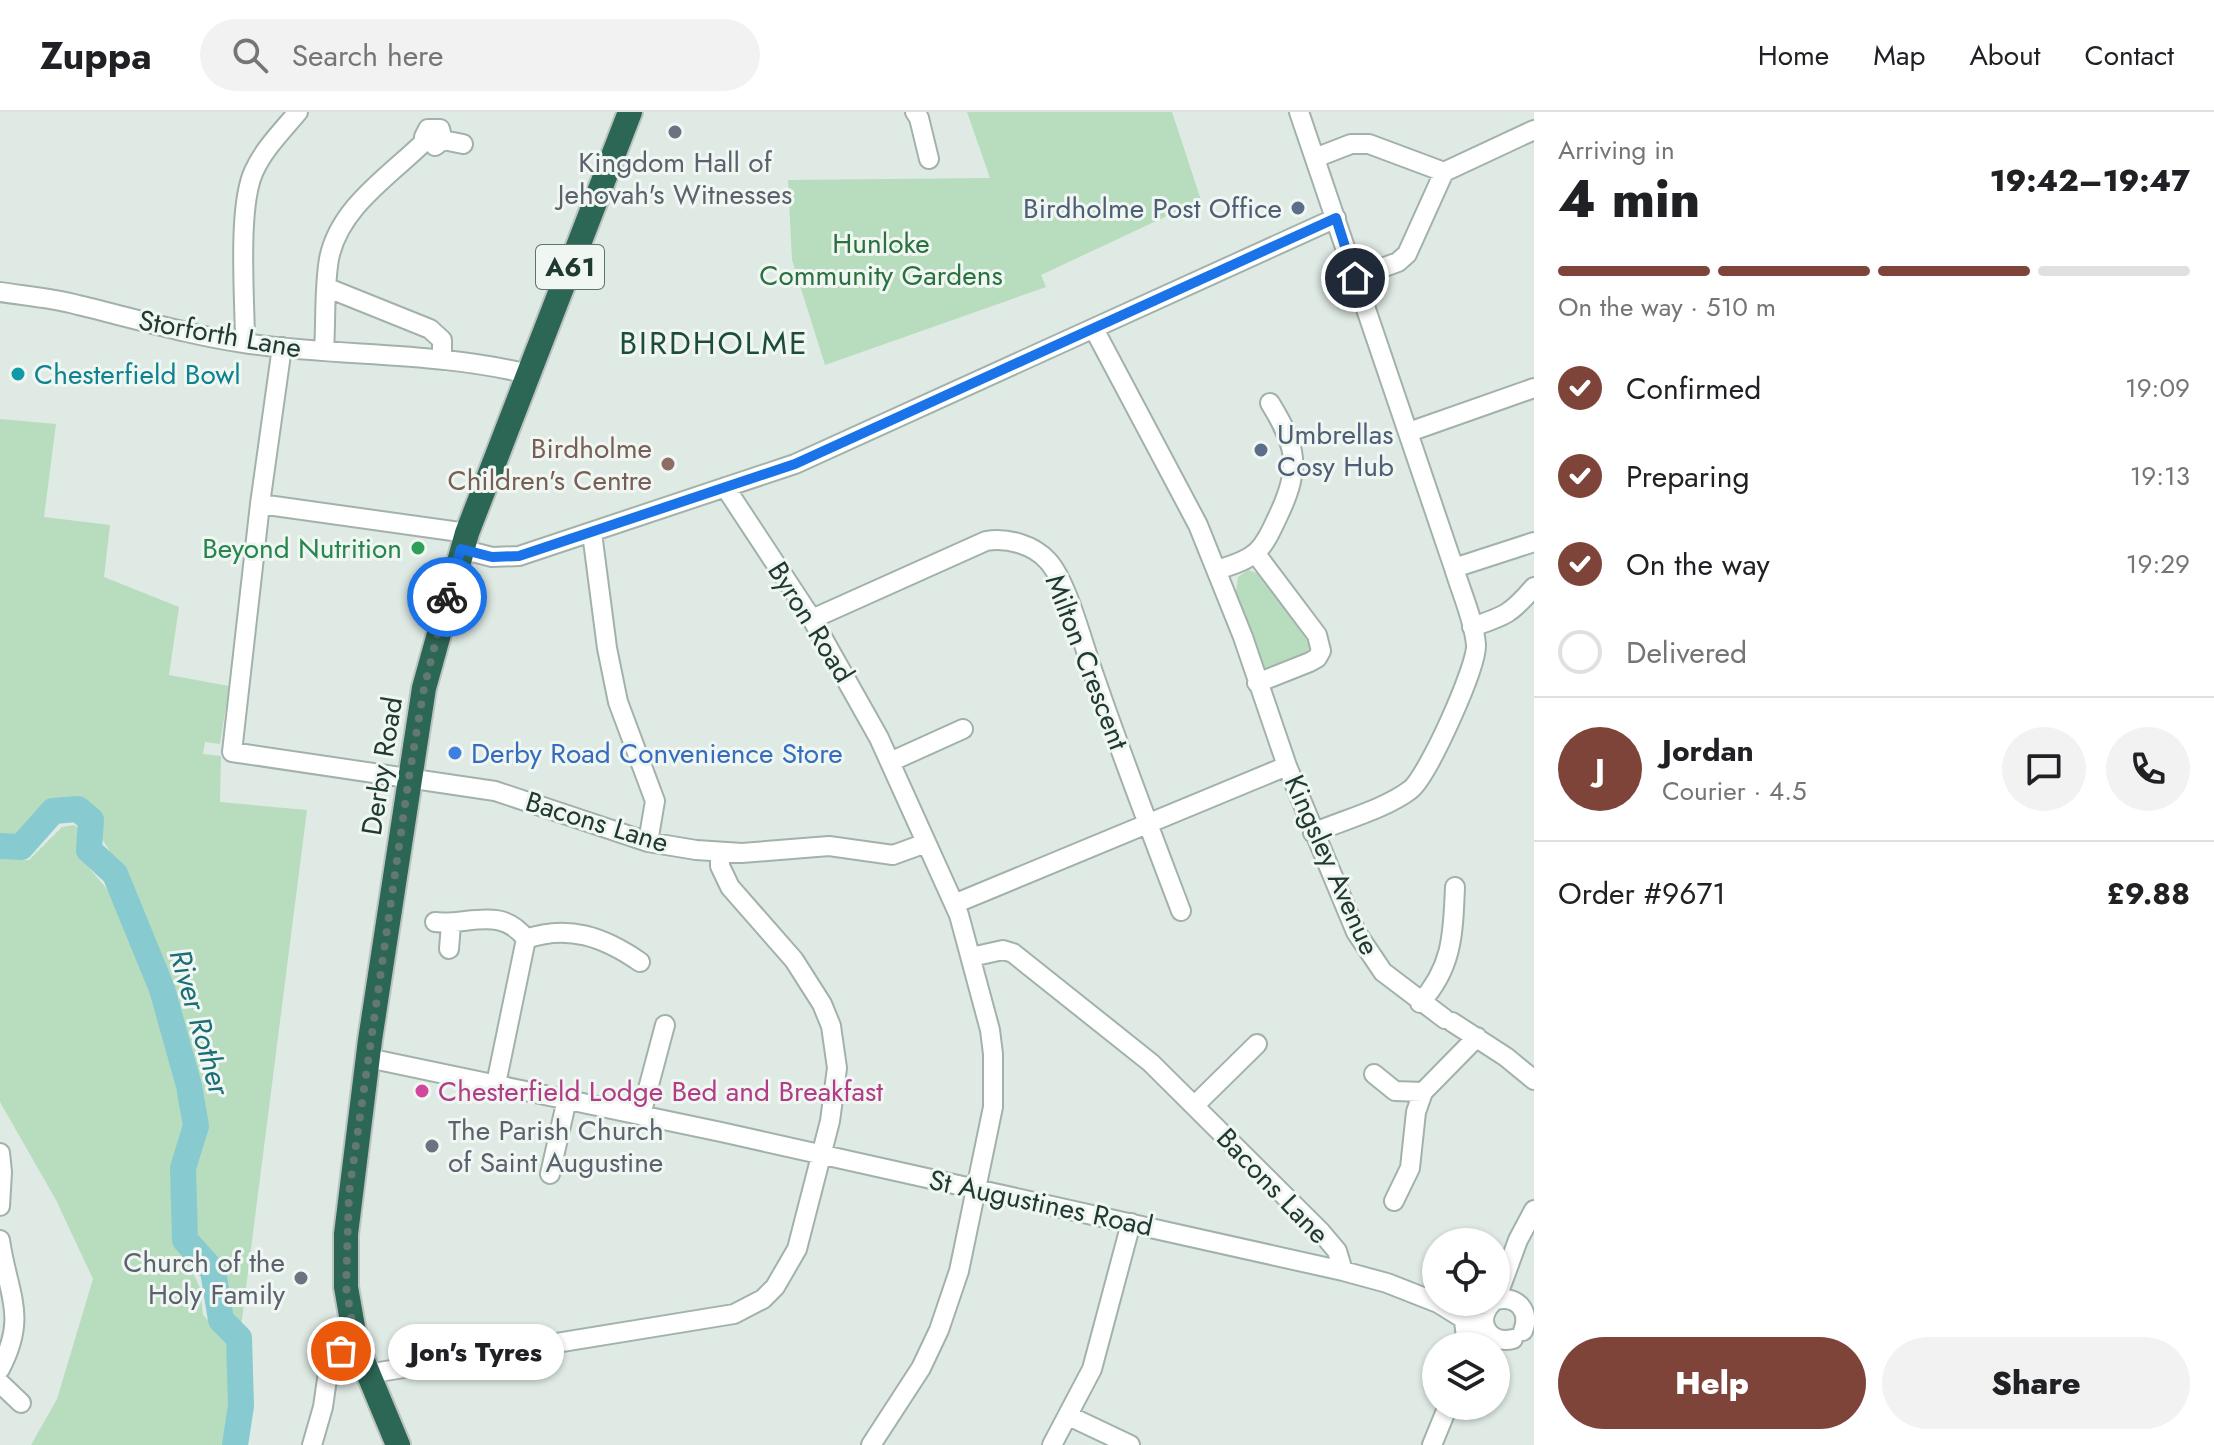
<!DOCTYPE html>
<meta charset="utf-8">
<style>
body{margin:0;font-family:Jost,sans-serif;background:#f2f2f2;color:#202124;height:100vh;display:flex;flex-direction:column;font-size:30px;white-space:nowrap}
*{box-sizing:border-box;margin:0}
p{font-size:26px;color:#757577}
.icon{flex:none;width:44px;height:44px;fill:none;stroke:currentColor;stroke-width:2;stroke-linecap:round;stroke-linejoin:round}
.map{position:relative;flex:1;overflow:hidden}
.side{display:flex;flex-direction:column;background:#fff;width:680px}
.side>*{flex:none}
.fabs{position:absolute;left:1422px;top:1116px;display:grid;gap:16px}
.fabs a{display:grid;place-items:center;width:88px;height:88px;border-radius:50%;background:#fff;box-shadow:0 2px 6px #0004;font-size:40px}
.pin{position:absolute;display:grid;place-items:center;width:68px;height:68px;color:#fff;margin:-34px;border:4px solid #fff;border-radius:50%;box-shadow:0 2px 8px #0007}
.courier{position:absolute;display:grid;place-items:center;width:80px;height:80px;margin:-40px;border:6px solid #1a73e8;border-radius:50%;background:#fff;color:#222;box-shadow:0 2px 10px #0007}
.bubble{position:absolute;height:56px;border-radius:28px;background:#fff;box-shadow:0 2px 6px #0004;font-size:26px;font-weight:800;line-height:56px;text-align:center}
.summary em{font-style:normal;font-weight:800}
.summary div{display:flex;flex-direction:column-reverse}
.summary{display:flex;align-items:center;justify-content:space-between;height:136px;padding:0 24px}
h1{font-size:52px;font-weight:800;line-height:60px}
.bar{display:grid;grid-template-columns:repeat(4,1fr);gap:12px 8px;align-content:center;height:96px;padding:0 24px}
.bar i{height:10px;border-radius:6px;background:#e0e0e0}
.bar .current{background:#7e443a}
.bar p{grid-column:span 4}
.line{display:flex;align-items:center;gap:20px;padding:0 24px;border-top:2px solid #e0e0e0}
.line div{flex:1}
.round{display:grid;place-items:center;flex:none;width:84px;height:84px;border-radius:42px;background:#f2f2f2}
ol{padding:0 24px;list-style:none}
li{display:flex;align-items:center;gap:24px;height:88px}
li p{margin-inline-start:auto}
li .icon{padding:8px;border-radius:50%;background:#7e443a;color:#fff;stroke-width:4}
li:last-child{color:#757577}
li i{width:44px;height:44px;border:4px solid #e0e0e0;border-radius:50%}
.primary-button{display:flex;gap:16px;margin-top:auto;padding:16px 24px}
.primary-button a{flex:1;height:92px;border-radius:48px;background:#7e443a;color:#fff;font-size:32px;font-weight:800;line-height:92px;text-align:center}
.primary-button a+a{background:#f2f2f2;color:#202124}
header{display:flex;align-items:center;gap:48px;box-sizing:border-box;height:112px;padding:0 40px;background:#fff;border-bottom:2px solid #e0e0e0}
header strong{font-size:38px}
nav{display:flex;gap:44px;margin-inline-start:auto;font-size:28px}
.search{width:560px;height:72px;background:#f2f2f2;display:flex;align-items:center;gap:20px;box-sizing:border-box;padding:0 28px;border-radius:44px;color:#757577;font-size:30px}
main{display:flex;flex:1;min-height:0}
.map>svg:first-child{display:block}
</style>
<header>
<strong>Zuppa</strong>
<div class="search"><svg class="icon" aria-label="search" viewBox="0 0 24 24"><circle cx="10" cy="10" r="6"/><path d="M15 15l6 6"/></svg>Search here</div>
<nav><a>Home</a><a>Map</a><a>About</a><a>Contact</a></nav>
</header>
<main>
<div class="map">
<svg width="1534" height="1333" viewBox="0 0 1534 1333">
<rect width="100%" height="100%" fill="#dfeae4"/>
<!-- green -->
<path fill="#b8dcbe" d="M967 0H1172L1201 88 1041 163 1046 175 825 253 792 148 788 68 990 66Z
M0 307 56 312 44 405 110 413 104 465 179 495 169 563 229 574 220 632 205 630 203 642 221 644 220 690 307 698 241 1215 228 1204 221 1156 194 1127 193 1058 203 1018V1006L172 881 122 759 96 717 98 708 93 694 54 695 20 728 0 727Z
M1248 458 1257 461 1271 479 1276 477 1310 521 1312 541 1274 558 1262 555 1236 479 1238 465Z
M74 713 81 718 79 744 112 783 150 879 185 1009 171 1083 174 1132 190 1154 200 1176 203 1203 225 1226 232 1230V1291L227 1333H31L57 1287 93 1167 56 1088 0 990V747L29 748 62 715Z"/>
<g fill="none" stroke-linecap="round" stroke-linejoin="round">
<!-- river -->
<path stroke="#87cbd0" stroke-width="26" d="M0 734 21 735 53 699 78 697 91 708 89 738 115 762 162 877 189 974 196 1014 183 1056 185 1128 213 1159 221 1208 239 1226 241 1294 235 1333"/>
<!-- minor casing -->
<g stroke="#a2b2ab" stroke-width="22">
<path id="minor" d="M915 0 919 6 929 47
M1299 0 1454 456C1461 480 1474 508 1476 533 1477 555 1427 666 1410 678 1385 697 1343 708 1313 721
M435 34 443 28 463 32
M1315 46 1351 32H1369L1444 60
M1355 166 1398 150 1407 142 1444 60 1534 18
M328 176 430 217 442 228V248
M0 180C26 184 53 186 78 193 133 206 188 223 244 231 338 245 435 239 528 262
M1094 217 1198 413 1243 525 1287 654 1356 820 1383 860 1445 907
M245 231C245 189 237 95 254 59 264 37 282 19 298 0
M282 235 260 392 232 640 495 679 648 730 696 738 742 741 829 734 893 743 926 731
M324 239C326 209 324 176 329 147 339 95 391 63 425 29L424 25 428 17H440L443 28
M1409 320 1534 276
M725 375 812 507 879 626 959 803 990 918 993 942V995L959 1159 939 1218 921 1256 871 1333
M260 392 467 421
M592 421 607 536 618 590 655 689 648 730
M461 437 492 445 519 444 795 352 1336 106
M1256 442 1317 523 1321 539 1317 546 1310 550 1257 571
M1454 456 1534 430
M1217 458C1258 445 1261 441 1279 402 1301 355 1297 335 1270 291
M812 507 986 429C1007 425 1034 433 1048 449 1068 471 1083 533 1094 563 1121 642 1151 720 1181 799
M1472 515C1505 504 1511 502 1534 475
M890 650 963 617
M954 792 1287 654
M435 810C467 814 501 793 526 827
M526 827C568 812 604 825 640 850
M449 837 451 812
M971 845 1003 838 1013 841 1151 951 1321 1120 1337 1139 1343 1159
M1420 891C1453 855 1453 821 1455 775
M1452 910 1506 945 1534 968
M368 946 721 1020 1343 1159 1387 1171 1438 1191 1488 1222
M1374 962 1395 979 1423 980
M496 972 526 827
M1195 993 1257 932
M641 1003 665 913
M0 1041 2 1060 0 1094
M550 1062 567 987
M1394 1089 1410 1056 1416 1000 1423 980 1477 925
M0 1128C8 1183 28 1204 0 1257
M1496 1188 1518 1128 1534 1098
M1496 1188C1517 1183 1531 1199 1523 1219
M1493 1190C1474 1208 1488 1233 1513 1227
M1438 1191 1489 1193
M1464 1209 1467 1234
M367 1262 734 1202 763 1187 775 1175 797 1137 830 1009 837 956 831 914 822 892 794 848 730 775 720 754V740
M0 1271 21 1291
M1069 1304 1130 1333
M312 1333 323 1295 329 1253 341 1239 356 1232
M1052 1333 1092 1257 1131 1111
M1432 1333 1448 1294"/>
</g>
<!-- highway casing -->
<g stroke="#bcc4c1" stroke-width="28">
<path id="highway" d="M398 1333 356 1232 346 1175V1122L370 928 424 576 467 421 630 0"/>
</g>
<!-- minor -->
<use href="#minor" stroke="#fff" stroke-width="18"/>
<!-- highway -->
<use href="#highway" stroke="#2c6655" stroke-width="24"/>
</g>
<g fill="none" stroke-linecap="round" stroke-linejoin="round">
<!-- done -->
<path stroke="#637870" stroke-width="8" stroke-dasharray="0 14.4" d="M341 1239 356 1232 346 1175 349 1081 409 665 424 576 447 485"/>
<!-- route -->
<path stroke="#1a73e8" stroke-width="10" d="M447 485 461 437 492 445 519 444 795 352 1336 106 1355 166"/>
</g>
<!-- markers -->
<g fill="#6b7280" stroke="#f0f7f3" stroke-width="3">
<circle cx="675" cy="20" r="8"/>
<circle cx="432" cy="1034" r="8"/>
<circle cx="301" cy="1166" r="8"/>
</g>
<g fill="#5c6f8a" stroke="#f0f7f3" stroke-width="3">
<circle cx="1298" cy="96" r="8"/>
<circle cx="1261" cy="338" r="8"/>
</g>
<circle fill="#0f9aa8" stroke="#f0f7f3" stroke-width="3" cx="18" cy="262" r="8"/>
<circle fill="#8d6e63" stroke="#f0f7f3" stroke-width="3" cx="668" cy="352" r="8"/>
<circle fill="#2e9e5b" stroke="#f0f7f3" stroke-width="3" cx="418" cy="436" r="8"/>
<circle fill="#3f7fe0" stroke="#f0f7f3" stroke-width="3" cx="455" cy="641" r="8"/>
<circle fill="#d1479c" stroke="#f0f7f3" stroke-width="3" cx="422" cy="979" r="8"/>
<g text-anchor="middle" dominant-baseline="central" stroke-width="6" stroke-linejoin="round" paint-order="stroke">
<!-- shield labels -->
<rect fill="#f0f7f3" stroke="#5e736b" stroke-width="2" x="536" y="133" width="68" height="44" rx="6"/>
<g font-size="26" font-weight="bold" fill="#203a31">
<text x="570" y="155">A61</text>
</g>
<!-- worship labels -->
<g font-size="28" fill="#5b616d" stroke="#f0f7f3">
<text x="675" y="50">Kingdom Hall of<tspan x="675" dy="32">Jehovah's Witnesses</tspan></text>
<text x="448" y="1018" text-anchor="start">The Parish Church<tspan x="448" dy="32">of Saint Augustine</tspan></text>
<text x="285" y="1150" text-anchor="end">Church of the<tspan x="285" dy="32">Holy Family</tspan></text>
</g>
<!-- service labels -->
<g font-size="28" fill="#4e5e75" stroke="#f0f7f3" text-anchor="end">
<text x="1282" y="96">Birdholme Post Office</text>
<text x="1277" y="322" text-anchor="start">Umbrellas<tspan x="1277" dy="32">Cosy Hub</tspan></text>
</g>
<!-- park labels -->
<g font-size="28" fill="#2b7140" stroke="#f0f7f3">
<text x="881" y="131">Hunloke<tspan x="881" dy="32">Community Gardens</tspan></text>
</g>
<!-- street labels -->
<g font-size="28" fill="#203a31" stroke="#f0f7f3">
<text transform="translate(220 222) rotate(10)">Storforth Lane</text>
<text transform="translate(811 510) rotate(58)">Byron Road</text>
<text transform="translate(1087 550) rotate(69)">Milton Crescent</text>
<text transform="translate(382 654) rotate(-81)">Derby Road</text>
<text transform="translate(597 710) rotate(17)">Bacons Lane</text>
<text transform="translate(1332 753) rotate(66)">Kingsley Avenue</text>
<text transform="translate(1273 1074) rotate(46)">Bacons Lane</text>
<text transform="translate(1041 1091) rotate(12)">St Augustines Road</text>
</g>
<!-- culture labels -->
<g font-size="28" fill="#0d838f" stroke="#f0f7f3" text-anchor="start">
<text x="34" y="262">Chesterfield Bowl</text>
</g>
<!-- education labels -->
<g font-size="28" fill="#785e54" stroke="#f0f7f3" text-anchor="end">
<text x="652" y="336">Birdholme<tspan x="652" dy="32">Children's Centre</tspan></text>
</g>
<!-- leisure labels -->
<g font-size="28" fill="#27864d" stroke="#f0f7f3" text-anchor="end">
<text x="402" y="436">Beyond Nutrition</text>
</g>
<!-- shop labels -->
<g font-size="28" fill="#366cbe" stroke="#f0f7f3" text-anchor="start">
<text x="471" y="641">Derby Road Convenience Store</text>
</g>
<!-- hotel labels -->
<g font-size="28" fill="#b23c85" stroke="#f0f7f3" text-anchor="start">
<text x="438" y="979">Chesterfield Lodge Bed and Breakfast</text>
</g>
<!-- water labels -->
<g font-size="30" font-style="italic" fill="#1b6e76" stroke="#f0f7f3">
<text transform="translate(200 910) rotate(74)">River Rother</text>
</g>
<!-- quarter labels -->
<g font-size="32" letter-spacing="2" fill="#1d4c3c" stroke="#f0f7f3">
<text x="714" y="231">BIRDHOLME</text>
</g>
</g>
</svg>
<div class="fabs">
<a><svg class="icon" aria-label="locate" viewBox="0 0 24 24"><circle cx="12" cy="12" r="6"/><path d="M12 2v4M12 18v4M2 12h4M18 12h4"/></svg></a>
<a><svg class="icon" aria-label="layers" viewBox="0 0 24 24"><path d="M12 4l9 5-9 5-9-5zM3 14l9 5 9-5"/></svg></a>
</div>
<div class="pin" style="left:341px;top:1239px;background:#ea580c"><svg class="icon" aria-label="bag" viewBox="0 0 24 24"><path d="M5 8h14l-1 12H6zM9 8a3 3 0 0 1 6 0"/></svg></div>
<div class="pin" style="left:1355px;top:166px;background:#1f2937"><svg class="icon" aria-label="home" viewBox="0 0 24 24"><path d="M3 11l9-7 9 7M6 9v11h12V9"/></svg></div>
<div class="courier" style="left:447px;top:485px"><svg class="icon" aria-label="bike" viewBox="0 0 24 24"><circle cx="6" cy="16" r="4"/><circle cx="18" cy="16" r="4"/><path d="M6 16l4-8h5l3 8M10 8l3 8H6M13 5h3"/></svg></div>
<div class="bubble" style="left:388px;top:1212px;width:176px">Jon's Tyres</div>
</div>
<section class="side">
<div class="summary"><div><h1>4 min</h1><p>Arriving in</p></div><em>19:42–19:47</em></div>
<div class="bar"><i class="current"></i><i class="current"></i><i class="current"></i><i></i><p>On the way · 510 m</p></div>
<ol>
<li><svg class="icon" aria-label="check" viewBox="0 0 24 24"><path d="M5 12l5 5 9-10"/></svg>Confirmed<p>19:09</p></li>
<li><svg class="icon" aria-label="check" viewBox="0 0 24 24"><path d="M5 12l5 5 9-10"/></svg>Preparing<p>19:13</p></li>
<li><svg class="icon" aria-label="check" viewBox="0 0 24 24"><path d="M5 12l5 5 9-10"/></svg>On the way<p>19:29</p></li>
<li><i></i>Delivered</li>
</ol>
<div class="line" style="height:144px"><b class="round" style="background:#7e443a;color:#fff">J</b><div><b>Jordan</b><p>Courier · 4.5</p></div><a class="round"><svg class="icon" aria-label="chat" viewBox="0 0 24 24"><path d="M4 5h16v11H9l-5 4z"/></svg></a><a class="round"><svg class="icon" aria-label="phone" viewBox="0 0 24 24"><path d="M5 4h4l2 5-3 2q2 4 5 5l2-3 5 2v4C11 20 4 13 5 4z"/></svg></a></div>
<div class="line" style="height:104px"><div>Order #9671</div><b>£9.88</b></div>
<div class="primary-button"><a>Help</a><a>Share</a></div>
</section>
</main>
